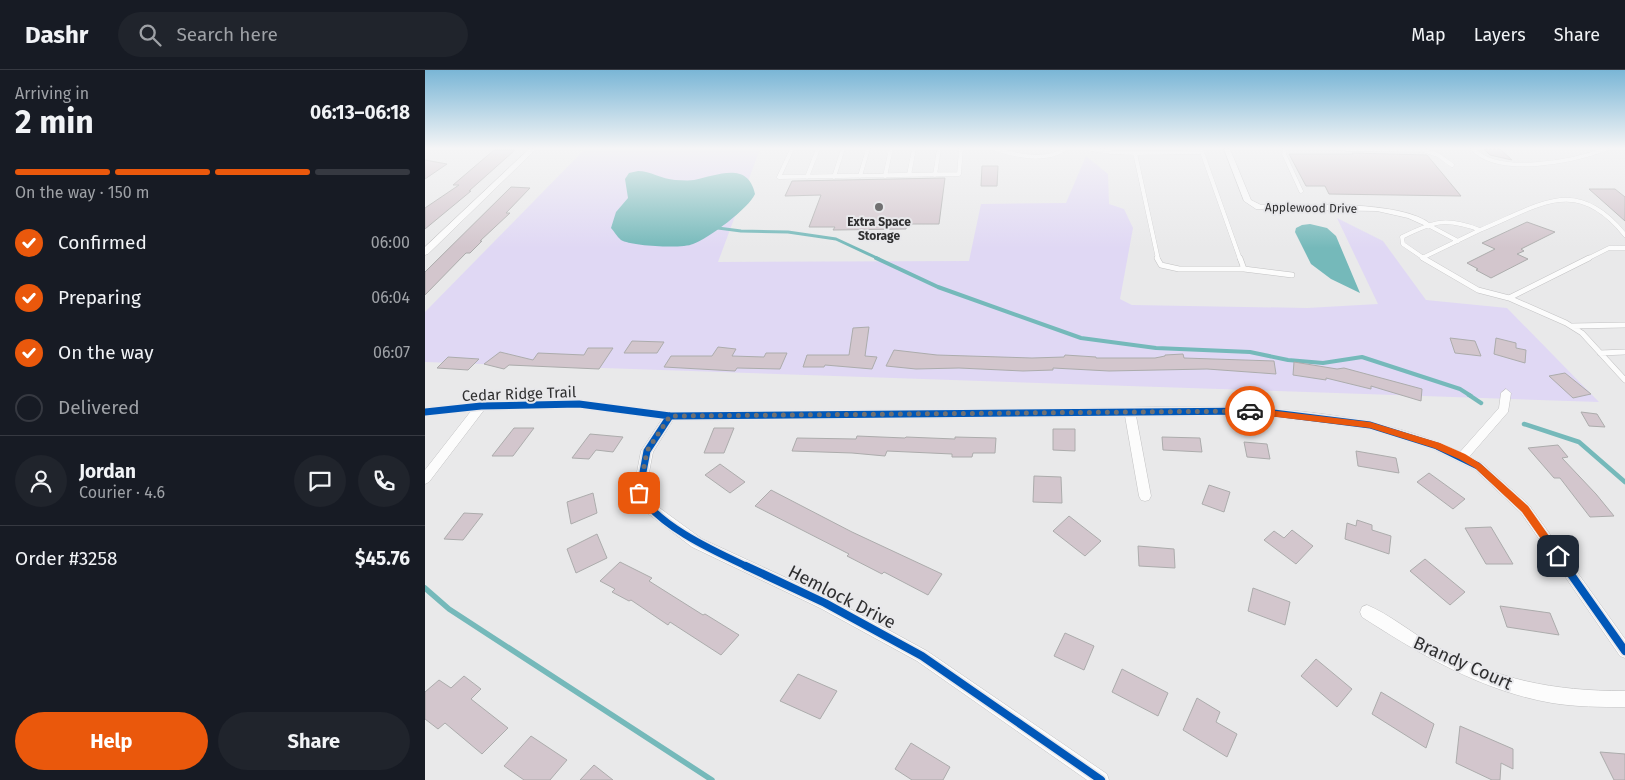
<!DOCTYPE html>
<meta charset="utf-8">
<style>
body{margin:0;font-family:"Fira Sans",sans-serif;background:#20242c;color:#f1f3f6;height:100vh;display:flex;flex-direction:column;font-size:19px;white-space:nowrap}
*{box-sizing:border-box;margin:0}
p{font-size:16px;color:#9ea1a6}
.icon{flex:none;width:28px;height:28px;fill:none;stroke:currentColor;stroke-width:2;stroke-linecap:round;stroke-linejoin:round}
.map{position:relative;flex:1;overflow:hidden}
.drawer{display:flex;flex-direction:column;background:#171b24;width:425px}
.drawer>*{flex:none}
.pin{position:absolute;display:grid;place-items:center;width:42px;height:42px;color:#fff;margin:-21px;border-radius:10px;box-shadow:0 2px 8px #0006}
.courier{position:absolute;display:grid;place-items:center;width:50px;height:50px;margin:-25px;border:4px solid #ea580c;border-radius:50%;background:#fff;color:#222;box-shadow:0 1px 6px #0007}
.overview em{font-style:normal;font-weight:700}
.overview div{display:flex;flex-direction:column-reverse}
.overview{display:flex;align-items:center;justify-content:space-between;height:85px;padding:0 15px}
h1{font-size:32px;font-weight:700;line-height:38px}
.bar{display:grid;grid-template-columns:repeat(4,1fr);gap:8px 5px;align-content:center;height:60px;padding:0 15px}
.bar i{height:6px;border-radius:4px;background:#363941}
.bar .current{background:#ea580c}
.bar p{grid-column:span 4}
.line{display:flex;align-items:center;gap:12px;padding:0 15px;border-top:1px solid #363941}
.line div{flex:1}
.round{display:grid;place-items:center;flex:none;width:52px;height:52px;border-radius:26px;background:#20242c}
ol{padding:0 15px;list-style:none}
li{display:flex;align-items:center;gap:15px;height:55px}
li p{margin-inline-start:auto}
li .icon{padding:5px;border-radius:50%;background:#ea580c;color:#fff;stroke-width:4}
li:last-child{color:#9ea1a6}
li i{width:28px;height:28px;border:2px solid #363941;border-radius:50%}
.cta{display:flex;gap:10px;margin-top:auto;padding:10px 15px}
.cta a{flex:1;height:58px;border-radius:30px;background:#ea580c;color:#fff;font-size:20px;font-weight:700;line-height:58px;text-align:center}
.cta a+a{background:#20242c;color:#f1f3f6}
header{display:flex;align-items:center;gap:30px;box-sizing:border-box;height:70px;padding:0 25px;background:#171b24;border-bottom:1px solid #363941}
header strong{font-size:24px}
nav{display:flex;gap:28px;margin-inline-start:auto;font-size:18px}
.search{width:350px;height:45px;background:#20242c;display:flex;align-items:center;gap:12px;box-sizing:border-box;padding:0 18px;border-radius:28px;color:#9ea1a6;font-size:19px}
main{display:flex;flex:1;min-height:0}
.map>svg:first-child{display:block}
</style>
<header>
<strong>Dashr</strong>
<div class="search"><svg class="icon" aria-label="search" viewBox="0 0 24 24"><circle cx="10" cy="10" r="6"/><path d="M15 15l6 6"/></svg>Search here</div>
<nav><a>Map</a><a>Layers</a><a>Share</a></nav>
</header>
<main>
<section class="drawer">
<div class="overview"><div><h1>2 min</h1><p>Arriving in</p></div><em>06:13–06:18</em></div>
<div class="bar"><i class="current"></i><i class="current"></i><i class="current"></i><i></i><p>On the way · 150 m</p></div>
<ol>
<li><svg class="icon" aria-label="check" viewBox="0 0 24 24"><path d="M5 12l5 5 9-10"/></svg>Confirmed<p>06:00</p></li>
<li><svg class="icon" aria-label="check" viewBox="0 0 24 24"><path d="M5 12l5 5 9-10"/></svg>Preparing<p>06:04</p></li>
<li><svg class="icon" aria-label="check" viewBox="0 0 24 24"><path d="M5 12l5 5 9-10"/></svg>On the way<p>06:07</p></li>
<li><i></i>Delivered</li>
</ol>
<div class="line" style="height:90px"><a class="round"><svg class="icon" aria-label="person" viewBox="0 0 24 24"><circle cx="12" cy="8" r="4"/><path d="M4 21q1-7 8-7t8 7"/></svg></a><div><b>Jordan</b><p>Courier · 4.6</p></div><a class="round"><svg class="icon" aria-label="chat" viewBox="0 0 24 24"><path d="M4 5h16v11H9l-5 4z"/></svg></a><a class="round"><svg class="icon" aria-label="phone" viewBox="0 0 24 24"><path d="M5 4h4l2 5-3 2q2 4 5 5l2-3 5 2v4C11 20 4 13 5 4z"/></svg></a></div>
<div class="line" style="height:65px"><div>Order #3258</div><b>$45.76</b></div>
<div class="cta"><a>Help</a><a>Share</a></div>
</section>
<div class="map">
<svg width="1200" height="710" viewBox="0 0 1200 710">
<rect width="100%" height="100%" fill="#e9e9ea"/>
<!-- green -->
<path fill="#e0d8f4" d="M160 79H335L293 192 544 191 556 134 641 133 661 86 683 104 684 134 699 139 708 158 695 229 707 235 882 238 953 234 912 148 958 171 1001 230 1082 238 1174 332 0 292V242Z"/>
<!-- water -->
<path fill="#75b9ba" d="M213 101C225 101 237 109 250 110 256 110 263 111 269 110 293 105 323 91 330 124 324 138 283 169 268 174 257 179 206 176 196 170 192 167 189 161 186 158L191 142 203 128 200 109 204 103Z
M885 154 902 158 911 166 935 223 906 209 886 194 870 162 871 158 877 155Z"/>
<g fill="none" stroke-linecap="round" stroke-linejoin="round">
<!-- stream-far3 -->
<path stroke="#75b9ba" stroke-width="3" d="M293 158 316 161 363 162 411 169 454 189"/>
<!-- stream-far2 -->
<path stroke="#75b9ba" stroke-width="4" d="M451 188 513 217 656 268 731 278 825 282 863 290 898 293 937 287 1035 319 1046 326"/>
<!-- stream-far1 -->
<path stroke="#75b9ba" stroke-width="4.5" d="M1044 325 1056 333
M1099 354 1154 372 1200 412"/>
<!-- stream -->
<path stroke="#75b9ba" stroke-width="5.5" d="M0 518 24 539 287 710"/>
</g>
<!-- building -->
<path fill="#d3c6cd" stroke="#acacac" d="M1059 79H1075L1087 90 1065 85Z
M69 80H90L44 121H46L0 159V138L34 115H28Z
M927 83 1002 85 1036 126 904 124 900 116H881L864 84H928Z
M0 90 22 94 0 109Z
M557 96H573L572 116H556Z
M520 108 514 154H482L481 159 408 160 410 157H384L396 125 360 126 367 111Z
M86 117 105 118 81 143H85L55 171H57L45 183H41L0 225V202Z
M1164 119H1190L1200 127V151Z
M1102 152 1130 162 1096 179 1099 181 1092 184 1103 189 1066 208 1051 200 1053 199 1042 193 1070 179 1057 173Z
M444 257 440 286 452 287 447 299 400 295 399 297H378L382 285H424L428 258Z
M1025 268 1050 271 1056 286 1030 283Z
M1071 268 1091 273V278L1101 280 1100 293 1069 284Z
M207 271 239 272 232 283H199Z
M293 277 311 279 307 286 339 287 341 283H362L355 299 312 298 310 301 239 297 246 286H287Z
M163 278H188L174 299 84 295 79 299 59 294 75 282 108 290 113 283 159 285Z
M469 280 512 285 607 288 639 287 640 285 671 287V288H730L740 286V285L758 284 759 288 849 291 851 304 782 299 684 301 628 298V300L598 301 534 298 491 299 461 296Z
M23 287 54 289 43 300 12 298Z
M869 292 912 299 919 298 997 319 996 331 946 316V319L901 308V310L868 305Z
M1140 303 1166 324 1148 328 1124 306Z
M1156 342 1172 344 1180 357 1164 356Z
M89 358H109L88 386H67Z
M289 358H309L299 383H279Z
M628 359H650V381L628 380Z
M165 364 198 367 188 382 171 380 164 389 147 388Z
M432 366 480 368 481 367 530 369V367L571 368 570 383H548L547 387H527V384L462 381 460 386 427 383 367 381 372 368 431 369Z
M737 367 775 368 777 382 738 380Z
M819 372 842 374 845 389 822 387Z
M1133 375 1143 387 1137 388 1171 424 1189 446 1165 447 1135 408H1129L1103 378Z
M931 381 971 388 974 403 933 396Z
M295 394 320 412 305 423 280 405Z
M1004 403 1040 429 1028 439 992 412Z
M609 406 636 407 637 433 608 432Z
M784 415 805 422 799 442 777 434Z
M346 420 427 462 517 504 503 525 459 502 457 504 422 486 424 484 330 436Z
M168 423 172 443 146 454 142 432Z
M39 443 58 444 38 470 19 469Z
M644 446 676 471 660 486 628 461Z
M932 450 947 455V460L966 466 964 484 920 469 922 453 931 456Z
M1066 457 1088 494H1061L1040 458Z
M867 460 888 476 871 494 839 470 849 461 859 468Z
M172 464 182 488 151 503 142 479Z
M713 476 749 479 750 498 714 496Z
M1000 489 1040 522 1025 535 985 501Z
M195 492 227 508 224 511 278 545 280 544 314 565 296 585 245 552 243 555 206 530 204 531 187 522 190 519 175 511Z
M828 518 865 532 860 555 823 541Z
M1075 536 1125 543 1134 565 1082 557Z
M640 563 669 576 659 600 629 586Z
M891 589 927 619 912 637 876 606Z
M697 599 743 623 733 646 687 622Z
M373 604 412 621 395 649 355 631Z
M39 606 56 619 46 629 83 658 57 684 20 653 13 659 0 649V622L14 610 26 618Z
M956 622 1009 654 1001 678 947 644Z
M772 628 795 642 791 652 812 664 802 687 758 660Z
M1035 656 1088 679V699L1076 693 1075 710H1067L1031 693Z
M106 666 142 690 125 710H99L79 696Z
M486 673 525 697 518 710H487L470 699Z
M1175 682 1200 684V710H1189Z
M169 695 188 710H155Z"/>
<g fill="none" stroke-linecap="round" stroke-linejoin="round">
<!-- service-far1 casing -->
<g stroke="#c2c2c3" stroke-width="4.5">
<path id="service-far1" d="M367 79 354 107 534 104 536 79
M571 79C591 86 622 92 640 79
M666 79 686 82 710 83
M860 79 859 84 876 121
M921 79 998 80 1013 85 1027 95
M1048 79C1074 107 1149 91 1181 79
M710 83 777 82 815 189
M710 83 733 189
M484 105 489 79
M510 105 514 79
M435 106 443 79
M460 106 466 79
M382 107 393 79
M409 107 418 79
M1003 155 1033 171
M997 188 1055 160
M1000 189 978 174 977 167C1009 151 1021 147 1055 160 1114 136 1151 104 1200 165
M1162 189 1184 178H1200"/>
</g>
<!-- service casing -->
<g stroke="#c2c2c3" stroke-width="6">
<path id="service" d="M732 188 736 195 754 199H819L815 188
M998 188 1053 220 1084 228 1164 188
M819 199 867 205
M1084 228 1141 253 1157 263 1200 310
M1147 256 1200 255
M1175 283 1200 282"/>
</g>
<!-- minor casing -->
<g stroke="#c2c2c3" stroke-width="1">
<path id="minor" d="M104 79H111L3 184 0 185V177Z
M799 79H805L826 130 836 135C875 135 978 129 1007 155L1003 157 983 148 952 141 831 139 819 131Z
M1081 319 1086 323 1083 342 1044 387 1057 393 1104 435 1200 569V588L1195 586 1096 443 1049 399 1008 379 945 359 833 345 711 346 726 426 724 430 720 431 716 430 714 426 700 346 248 350 228 382 220 423 225 431 277 469 405 528 502 581 682 704 684 710H662L492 591 395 538 267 477 217 439 208 423 216 381 237 349 154 338 59 340 4 412 0 414V400L46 341 0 346V338L56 332 154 330 245 342C372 341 498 340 625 339 756 338 914 324 1035 382L1074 338 1076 323Z
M942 535C964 544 987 563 1008 575 1072 610 1128 621 1200 621V637C1176 637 1151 637 1127 633 1057 621 996 585 937 547L935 542 937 537Z"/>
</g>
<!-- service-far1 -->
<use href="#service-far1" stroke="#fcfcfc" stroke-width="4"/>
<!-- service -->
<use href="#service" stroke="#fcfcfc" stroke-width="5"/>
<!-- minor -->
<use href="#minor" fill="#fcfcfc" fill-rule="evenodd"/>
<!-- cycleway-far1 casing -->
<g stroke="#e8e8eb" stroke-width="10">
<path id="cycleway-far1" d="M0 342 56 336 154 334 245 346 833 341 945 355 1012 376 1053 396 1100 439 1141 497
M245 346 222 381 214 423C233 456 289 481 323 497"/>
</g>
<!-- cycleway casing -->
<g stroke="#e8e8eb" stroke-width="11">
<path id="cycleway" d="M321 496 400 533 497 586 676 710
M1140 496 1200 581"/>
</g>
<!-- cycleway-far1 -->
<use href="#cycleway-far1" stroke="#0057b8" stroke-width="7"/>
<!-- cycleway -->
<use href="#cycleway" stroke="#0057b8" stroke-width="8"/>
</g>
<!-- sky -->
<linearGradient id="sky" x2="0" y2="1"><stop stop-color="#7ab6d6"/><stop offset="0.44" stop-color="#f5f5f6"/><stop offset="1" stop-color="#f5f5f6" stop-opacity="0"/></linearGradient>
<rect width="1200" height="178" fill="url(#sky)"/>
<!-- route -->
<path fill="#ea580c" d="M825 338 945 352 1015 373 1040 384 1056 394 1103 436 1138 486 1137 489H1130L1097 442 1050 398 1034 389 1009 378 945 358 825 344 821 341Z"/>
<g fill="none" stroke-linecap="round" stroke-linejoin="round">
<!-- done -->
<path stroke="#707071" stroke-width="5" stroke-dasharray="0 9" d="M214 423 222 381 245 346 825 341"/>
</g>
<!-- markers -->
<circle fill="#707071" stroke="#e8e8eb" stroke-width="2" cx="454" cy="137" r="5"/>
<g text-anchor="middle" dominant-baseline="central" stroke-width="4" stroke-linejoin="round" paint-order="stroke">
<!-- far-street labels -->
<g font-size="12" fill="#2f2f30" stroke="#e8e8eb">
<text transform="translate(886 138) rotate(1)">Applewood Drive</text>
</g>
<!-- far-poi labels -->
<g font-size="12" font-weight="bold" fill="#2f2f30" stroke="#e8e8eb">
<text x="454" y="152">Extra Space<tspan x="454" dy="14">Storage</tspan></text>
</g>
<!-- street labels -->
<g font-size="15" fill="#2f2f30" stroke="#e8e8eb">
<text transform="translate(94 324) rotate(-2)">Cedar Ridge Trail</text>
</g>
<!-- near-street labels -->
<g font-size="18" fill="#2f2f30" stroke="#e8e8eb">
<text transform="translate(417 527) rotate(27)">Hemlock Drive</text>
<text transform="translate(1038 593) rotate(24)">Brandy Court</text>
</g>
</g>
</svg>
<div class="pin" style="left:214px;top:423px;background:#ea580c"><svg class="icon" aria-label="bag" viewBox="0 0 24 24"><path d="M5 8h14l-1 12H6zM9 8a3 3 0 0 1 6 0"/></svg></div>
<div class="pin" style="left:1133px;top:486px;background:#1f2937"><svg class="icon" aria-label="home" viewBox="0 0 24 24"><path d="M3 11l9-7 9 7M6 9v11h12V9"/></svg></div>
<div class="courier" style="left:825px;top:341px"><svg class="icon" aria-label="car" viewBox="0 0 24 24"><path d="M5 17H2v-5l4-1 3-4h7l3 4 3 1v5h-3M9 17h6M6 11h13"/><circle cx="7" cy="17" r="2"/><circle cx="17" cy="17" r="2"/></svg></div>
</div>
</main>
